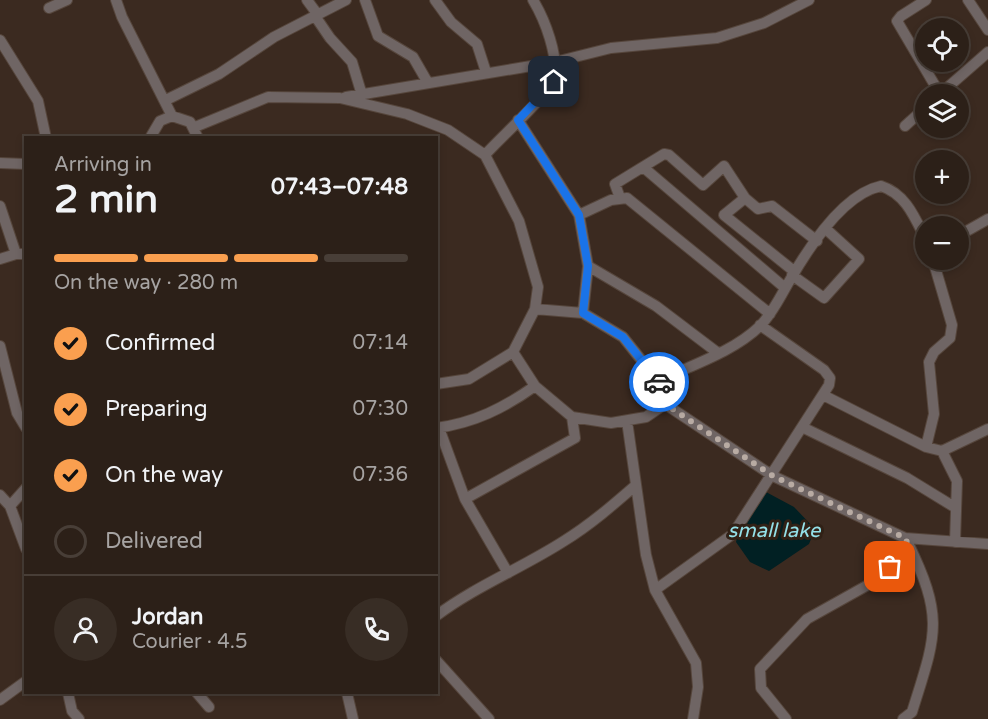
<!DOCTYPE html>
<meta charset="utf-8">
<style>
body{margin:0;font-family:"Varela Round",sans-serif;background:#382d25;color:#f1f3f6;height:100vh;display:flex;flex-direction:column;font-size:22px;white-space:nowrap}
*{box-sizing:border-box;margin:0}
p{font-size:20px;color:#a6a3a2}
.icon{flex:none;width:33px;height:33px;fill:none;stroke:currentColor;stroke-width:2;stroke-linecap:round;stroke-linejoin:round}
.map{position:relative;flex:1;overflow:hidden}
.drawer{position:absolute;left:24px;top:136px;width:414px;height:558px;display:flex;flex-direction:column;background:#2c2018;border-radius:0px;box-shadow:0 3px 9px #0003,0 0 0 2px #483e37}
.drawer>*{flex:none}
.buttons{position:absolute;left:915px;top:18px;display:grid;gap:12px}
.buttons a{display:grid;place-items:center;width:54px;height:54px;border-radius:50%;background:#2c2018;box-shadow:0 3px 9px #0003,0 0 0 2px #483e37;font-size:30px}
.pin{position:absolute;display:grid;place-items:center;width:51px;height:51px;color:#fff;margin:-26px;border-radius:12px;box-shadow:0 3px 9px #0006}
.courier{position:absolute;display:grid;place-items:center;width:60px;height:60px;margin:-30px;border:4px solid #1a73e8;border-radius:50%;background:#fff;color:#222;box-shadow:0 2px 8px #0007}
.summary em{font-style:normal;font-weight:700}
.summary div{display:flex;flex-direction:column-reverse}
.summary{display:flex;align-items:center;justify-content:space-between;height:102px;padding:0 30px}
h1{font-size:39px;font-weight:700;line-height:45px}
.bar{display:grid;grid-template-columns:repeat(4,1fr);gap:9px 6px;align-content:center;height:72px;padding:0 30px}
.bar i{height:8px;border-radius:4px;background:#483e37}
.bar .selected{background:#fa9f4f}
.bar p{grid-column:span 4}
.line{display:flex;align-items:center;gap:15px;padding:0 30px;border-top:2px solid #483e37}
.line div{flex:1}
.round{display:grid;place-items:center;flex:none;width:63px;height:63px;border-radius:32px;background:#382d25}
ol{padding:0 30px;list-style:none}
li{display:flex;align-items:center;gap:18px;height:66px}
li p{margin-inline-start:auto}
li .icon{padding:6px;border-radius:50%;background:#fa9f4f;color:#111;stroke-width:4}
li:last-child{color:#a6a3a2}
li i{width:33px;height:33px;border:3px solid #483e37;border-radius:50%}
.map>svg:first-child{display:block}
</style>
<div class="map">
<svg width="988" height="719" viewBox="0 0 988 719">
<rect width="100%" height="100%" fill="#3b2a20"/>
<!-- water -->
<path fill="#012023" d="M766 492 794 507 815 529 809 544 769 571 750 562 736 542 740 524Z"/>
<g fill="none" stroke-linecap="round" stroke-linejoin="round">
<!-- minor casing -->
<g stroke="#56463c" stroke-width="12">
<path id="minor" d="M116 0 122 17 172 116
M307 0 318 15
M365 0 378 36 413 57 428 83
M435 0 451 22 477 44 486 72
M926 0 901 16 897 21 940 94
M968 0 988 30
M49 8 67 0
M315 16 330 38 352 62 362 95
M0 40 38 101 46 138
M940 94 988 52
M346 97 555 62 611 48 717 38 764 23 809 0
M166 100 219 74 274 37 346 0
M518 120 579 215 588 266 583 313
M905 126 926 107
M195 127 268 97 340 98 407 114 448 130 485 155 519 221 538 287 535 309 513 352 469 379 436 384
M150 138 160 121 172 116 190 122 198 138
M485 155C496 142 551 92 554 80 559 56 545 20 533 0
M0 163 26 164
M643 167 785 288
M620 198 615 184 664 154 669 155 703 185 724 166 745 198
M0 206 16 254H26
M579 215 611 200 627 198 770 314
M958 236 988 219
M0 259 16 254
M588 266 656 306 718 353
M795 272 724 215 745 198 758 209 772 206 817 241
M792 275 824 298 859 259 826 229
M535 309 583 313 623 337 658 381 665 404 773 476 905 538 988 544
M0 346 17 413 26 428
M513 352 535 386 572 417 611 423 646 417 665 404
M658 381C692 365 733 352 760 326 773 313 781 295 790 280 809 247 843 194 881 186 906 194 915 218 926 240
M823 395 926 447 942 451 988 429
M627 421 646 555 655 590 696 663 698 687 693 719
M802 427 907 478 956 508
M436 428C474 423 504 408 535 386
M439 428 465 499
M926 447 934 414 929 362 934 352 950 338 952 325 933 260
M942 451 957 481 955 542
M0 495 10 506 26 549
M10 506 26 488
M508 573 465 499 575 438 572 417
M655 590 733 534 829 385 830 378 824 370 760 325
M436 616C476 586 522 568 564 541 590 525 613 505 636 485
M436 660 489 719
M68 693 72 711 79 719
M197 693 209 707
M347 693 353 719
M0 700 26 681
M786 719 761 688 760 669 807 619 875 581 909 547
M903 719 912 712C936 635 945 619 908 543"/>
</g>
<!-- minor -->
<use href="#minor" stroke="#6f6564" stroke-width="10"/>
</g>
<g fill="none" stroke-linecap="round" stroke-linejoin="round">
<!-- done -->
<path stroke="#b8aba3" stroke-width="6" stroke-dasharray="0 10.8" d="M659 382 665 404 773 476 905 538 909 547 890 567"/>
<!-- route -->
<path stroke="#1a73e8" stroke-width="8" d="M554 82 518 120 579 215 588 266 583 313 623 337 659 382"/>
</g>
<g text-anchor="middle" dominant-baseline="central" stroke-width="6" stroke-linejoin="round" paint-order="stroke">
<!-- water labels -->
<g font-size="20" font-style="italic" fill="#94e0e8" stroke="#312116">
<text x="774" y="531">small lake</text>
</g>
</g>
</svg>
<div class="buttons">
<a><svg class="icon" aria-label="locate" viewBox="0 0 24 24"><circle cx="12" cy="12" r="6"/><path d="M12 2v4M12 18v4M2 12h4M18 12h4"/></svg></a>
<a><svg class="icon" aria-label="layers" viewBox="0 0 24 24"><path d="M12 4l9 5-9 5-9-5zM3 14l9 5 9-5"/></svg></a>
<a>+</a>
<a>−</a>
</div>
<div class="pin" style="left:890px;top:567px;background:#ea580c"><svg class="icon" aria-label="bag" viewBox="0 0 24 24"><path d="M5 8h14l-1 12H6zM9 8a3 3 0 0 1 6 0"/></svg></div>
<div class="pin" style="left:554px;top:82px;background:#1f2937"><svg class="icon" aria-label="home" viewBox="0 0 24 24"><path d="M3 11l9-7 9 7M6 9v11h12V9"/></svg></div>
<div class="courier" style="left:659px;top:382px"><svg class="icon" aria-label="car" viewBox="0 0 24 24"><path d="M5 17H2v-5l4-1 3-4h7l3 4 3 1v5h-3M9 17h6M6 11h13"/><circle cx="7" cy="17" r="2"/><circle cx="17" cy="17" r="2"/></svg></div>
<section class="drawer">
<div class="summary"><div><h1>2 min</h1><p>Arriving in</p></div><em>07:43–07:48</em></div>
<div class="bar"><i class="selected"></i><i class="selected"></i><i class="selected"></i><i></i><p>On the way · 280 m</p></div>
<ol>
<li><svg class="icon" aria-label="check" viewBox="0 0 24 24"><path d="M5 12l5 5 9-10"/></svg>Confirmed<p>07:14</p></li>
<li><svg class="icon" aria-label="check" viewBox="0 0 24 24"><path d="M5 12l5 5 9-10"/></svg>Preparing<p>07:30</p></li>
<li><svg class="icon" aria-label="check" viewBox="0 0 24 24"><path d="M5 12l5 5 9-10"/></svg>On the way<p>07:36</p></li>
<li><i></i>Delivered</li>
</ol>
<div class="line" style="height:108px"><a class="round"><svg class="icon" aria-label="person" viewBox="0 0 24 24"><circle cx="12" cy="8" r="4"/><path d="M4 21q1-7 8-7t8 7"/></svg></a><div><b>Jordan</b><p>Courier · 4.5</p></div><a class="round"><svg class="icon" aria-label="phone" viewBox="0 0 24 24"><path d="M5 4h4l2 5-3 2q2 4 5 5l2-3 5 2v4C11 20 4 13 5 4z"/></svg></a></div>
</section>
</div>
